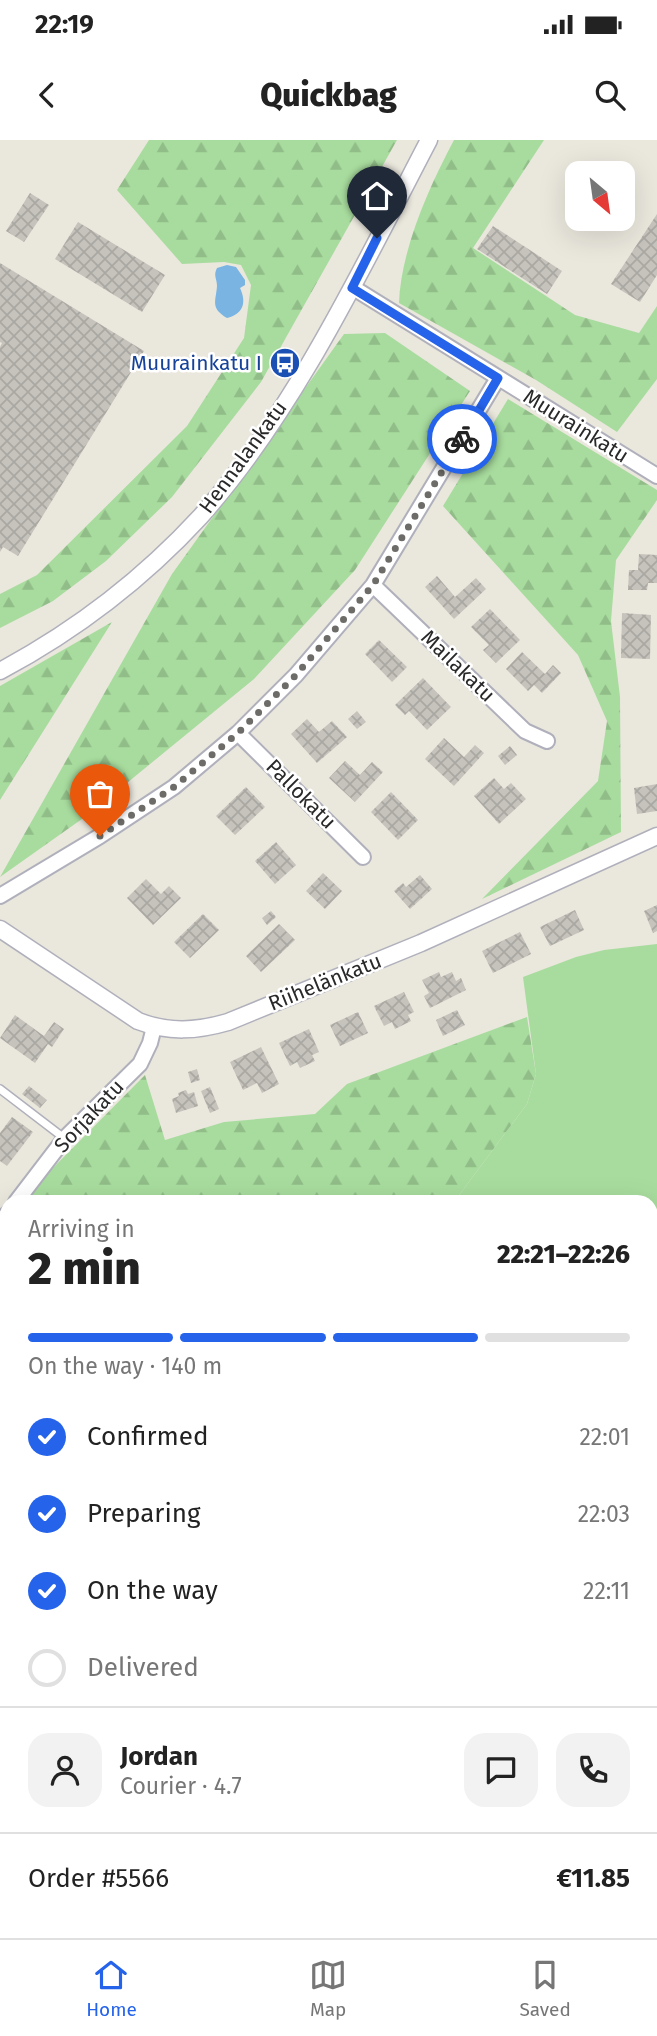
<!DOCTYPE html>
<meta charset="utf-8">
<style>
body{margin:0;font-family:"Fira Sans",sans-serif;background:#f2f2f2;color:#222;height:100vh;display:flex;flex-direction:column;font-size:26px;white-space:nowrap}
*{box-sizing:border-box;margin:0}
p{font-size:23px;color:#767676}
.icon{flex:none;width:38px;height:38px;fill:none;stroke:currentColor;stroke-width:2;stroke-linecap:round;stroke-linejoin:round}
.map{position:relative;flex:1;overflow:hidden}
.drawer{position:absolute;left:0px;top:1055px;width:658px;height:744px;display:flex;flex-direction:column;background:#fff;border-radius:21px 21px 0 0;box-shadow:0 7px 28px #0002}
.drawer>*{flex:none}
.needle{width:46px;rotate:151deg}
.buttons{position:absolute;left:565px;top:21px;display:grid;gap:14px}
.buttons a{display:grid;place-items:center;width:70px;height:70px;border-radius:14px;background:#fff;box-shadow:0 7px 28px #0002;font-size:35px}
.pin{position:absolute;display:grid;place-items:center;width:60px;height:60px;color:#fff;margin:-72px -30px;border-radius:50% 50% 50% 0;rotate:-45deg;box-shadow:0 0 7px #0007}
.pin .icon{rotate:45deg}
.courier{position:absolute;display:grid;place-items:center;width:70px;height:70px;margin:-35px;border:5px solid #2563eb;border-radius:50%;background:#fff;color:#222;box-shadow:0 2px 9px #0007}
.summary em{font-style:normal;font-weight:800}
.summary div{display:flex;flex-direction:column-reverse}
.summary{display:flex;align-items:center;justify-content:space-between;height:119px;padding:0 28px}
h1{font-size:46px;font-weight:800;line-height:52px}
.bar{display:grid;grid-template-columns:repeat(4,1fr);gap:10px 7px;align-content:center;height:84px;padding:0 28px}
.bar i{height:9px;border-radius:5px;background:#e0e0e0}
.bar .on{background:#2563eb}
.bar p{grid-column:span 4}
.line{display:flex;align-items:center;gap:18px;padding:0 28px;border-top:2px solid #e0e0e0}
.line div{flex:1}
.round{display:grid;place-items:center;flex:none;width:74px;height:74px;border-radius:21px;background:#f2f2f2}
ol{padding:0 28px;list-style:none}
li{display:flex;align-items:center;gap:21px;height:77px}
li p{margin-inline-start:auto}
li .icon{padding:7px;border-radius:50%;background:#2563eb;color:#fff;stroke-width:4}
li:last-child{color:#767676}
li i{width:38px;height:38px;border:4px solid #e0e0e0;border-radius:50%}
.status{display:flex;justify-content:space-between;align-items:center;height:49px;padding:0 35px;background:#fff;direction:ltr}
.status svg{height:19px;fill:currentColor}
header{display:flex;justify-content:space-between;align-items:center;height:91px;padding:0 28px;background:#fff;font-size:32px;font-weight:800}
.menu{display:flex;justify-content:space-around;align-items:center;height:98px;border-top:2px solid #e0e0e0;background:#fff;font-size:19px;color:#767676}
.menu a{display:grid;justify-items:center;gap:4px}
.menu .on{color:#2563eb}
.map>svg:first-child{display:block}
</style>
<div class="status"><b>22:19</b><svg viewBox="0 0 49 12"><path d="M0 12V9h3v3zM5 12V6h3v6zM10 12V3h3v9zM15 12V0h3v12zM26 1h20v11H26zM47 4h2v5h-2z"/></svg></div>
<header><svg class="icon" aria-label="back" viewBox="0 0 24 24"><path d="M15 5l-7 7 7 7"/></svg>Quickbag<svg class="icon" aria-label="search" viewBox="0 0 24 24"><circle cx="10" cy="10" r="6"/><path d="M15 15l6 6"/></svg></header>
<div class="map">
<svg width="657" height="1798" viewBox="0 0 657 1798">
<defs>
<pattern id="forest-firs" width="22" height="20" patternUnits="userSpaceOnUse" patternTransform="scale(1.75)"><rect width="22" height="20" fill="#a8dc9e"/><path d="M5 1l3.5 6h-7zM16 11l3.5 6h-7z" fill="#91bd88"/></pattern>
<pattern id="building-cross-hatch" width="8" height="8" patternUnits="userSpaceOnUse" patternTransform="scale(1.75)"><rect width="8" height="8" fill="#c6c3bc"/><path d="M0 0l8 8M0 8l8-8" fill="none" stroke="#aaa8a2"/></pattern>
</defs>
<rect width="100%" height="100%" fill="#eae7dd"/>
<!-- grass -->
<path fill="#a8dc9e" d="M657 804V1185L651 1186V1062H454L527 964 536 934 523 837 576 817 604 810Z"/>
<!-- forest -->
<path fill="url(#forest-firs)" d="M149 0H397L261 242 172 357 106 421 53 461 0 488V454L37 435 187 286 244 198 251 145 241 125 224 122 182 124 117 50Z
M454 0H544L473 108 575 175 639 193 657 166V239L617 292 536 240 399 163C401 109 429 47 454 0Z
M385 193 470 251 355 430 254 539 89 674 0 737 172 434 344 194Z
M508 259 657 350V360L616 420 611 481 620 557 621 692 482 759 598 641 607 581 578 515 443 366Z
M112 482 0 660V546Z
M527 877 536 934 527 964 454 1062H167L160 1059 157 1062H27L39 1042 145 935 165 1000 224 982 315 974 347 944Z
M7 1094V1201H0V1106Z
M651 1197H657V1478L651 1482Z
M7 1716V1792H345L340 1798H0V1727Z"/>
<!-- water -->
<path fill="#79b4e3" d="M227 125 236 127 245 140V145L240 148C247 163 243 174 227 178 210 168 216 161 217 146 217 138 213 136 217 128Z"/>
<!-- building -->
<path fill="url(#building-cross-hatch)" d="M30 53 49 65 24 102 6 91Z
M657 74V135L640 162 611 144Z
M78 82 165 135 142 172 55 119Z
M493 86 562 131 547 154 477 109Z
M0 123 144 211 18 416 3 407 0 412V207L2 203 0 202Z
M639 414 657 415V443H648L647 450H628L629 430H638Z
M437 436 455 457 476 438 486 449 454 479 425 447Z
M490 469 520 500 496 523 483 510 489 505 471 487Z
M622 473 651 475 650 519 621 518Z
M379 500 407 527 392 542 365 514Z
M522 512 545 534 553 525 561 533 542 553 534 545 528 551 506 529Z
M423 538 451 567 427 590 409 571 405 575 395 565Z
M357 571 366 582 357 589 348 579Z
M307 579 319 592 332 581 347 597 317 623 291 594Z
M444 598 464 617 475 605 484 613 454 646 425 619Z
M510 606 517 615 505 625 498 616Z
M345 621 360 635 372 622 383 632 355 662 329 638Z
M494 638 504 649 511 643 526 659 499 684 474 656Z
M657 644V671L637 674 634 648Z
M246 647 265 667 235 695 216 676Z
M391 652 418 680 398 700 371 672Z
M276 702 296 725 275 744 255 721Z
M323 733 342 751 325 769 306 751Z
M420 735 432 749 410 769 394 751 403 743 406 747Z
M146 739 161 754 169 746 181 758 153 785 127 758Z
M657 765V791L653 793 644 771Z
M575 770 584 790 550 806 540 787Z
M271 771 276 777 267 785 262 778Z
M203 774 219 790 190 818 174 802Z
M279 784 295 800 261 832 246 816Z
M520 792 531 814 493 833 482 811Z
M439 832 441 837 452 832 456 841 461 838 466 850 430 868 424 856 429 853 422 840Z
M404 852 414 872 408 875 411 881 395 889 392 882 384 886 374 866Z
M457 870 465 885 443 896 436 880Z
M358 872 368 893 340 906 330 885Z
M15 875 44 896 54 882 64 889 52 907 48 904 35 923 0 898Z
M309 889 319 912 312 915 315 921 300 928 297 922 290 926 279 903Z
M261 907 279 944 262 953 257 943 243 950 230 922Z
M197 929 200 940 191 943 188 932Z
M29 946 47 960 40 968 22 954Z
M210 947 219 969 210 973 201 951Z
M186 950 188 954 194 952 198 966 176 973 172 959 179 956 178 953Z
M12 977 33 992 7 1026 0 1021V993Z
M0 1348 7 1352V1366L4 1364 0 1372Z
M7 1576V1600L0 1595V1586Z
M7 1673V1692L0 1687Z
M462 1792H494L496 1797 465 1798Z"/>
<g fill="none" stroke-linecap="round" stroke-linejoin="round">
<!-- service casing -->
<g stroke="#b0b0bc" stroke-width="10">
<path id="service" d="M0 949 64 998"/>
</g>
<!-- minor casing -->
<g stroke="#b0b0bc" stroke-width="18">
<path id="minor" d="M352 147 657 336
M373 445 525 591 547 601
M238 593 363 717
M0 756 100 696 174 647 238 593 296 535 373 445 498 238
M16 1062 65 998 140 924 150 903 154 887
M0 1082 7 1074
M0 1498 7 1478
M651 1664 657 1658
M537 1798 542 1792"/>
</g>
<!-- tertiary casing -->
<g stroke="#b0b0bc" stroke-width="19">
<path id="tertiary" d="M0 531C75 491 143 439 201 376 296 269 363 126 429 0
M0 789 138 881C169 893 197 891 228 882L421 803 657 696"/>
</g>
<!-- service -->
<use href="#service" stroke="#fff" stroke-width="7"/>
<!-- minor -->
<use href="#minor" stroke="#fff" stroke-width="14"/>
<!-- tertiary -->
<use href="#tertiary" stroke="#fff" stroke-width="16"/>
</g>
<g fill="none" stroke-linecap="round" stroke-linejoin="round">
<!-- done -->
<path stroke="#6d6c68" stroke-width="7" stroke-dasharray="0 12.6" d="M100 696 174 647 238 593 296 535 373 445 462 299"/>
<!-- route -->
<path stroke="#2563eb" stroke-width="9" d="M377 98 352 148 498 238 462 299"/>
</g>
<!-- icons -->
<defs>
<g id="bus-disc" transform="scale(1.575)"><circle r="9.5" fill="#1a4fb4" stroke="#fff"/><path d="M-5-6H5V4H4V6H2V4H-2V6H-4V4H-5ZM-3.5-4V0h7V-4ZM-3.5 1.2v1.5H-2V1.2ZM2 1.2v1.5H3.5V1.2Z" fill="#fff"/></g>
</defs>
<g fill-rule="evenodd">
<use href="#bus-disc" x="285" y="223"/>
</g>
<g text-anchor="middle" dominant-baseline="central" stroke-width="5" stroke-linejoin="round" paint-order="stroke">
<!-- transit labels -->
<g font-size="21" fill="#164399" stroke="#fff" text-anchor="end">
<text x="262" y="223">Muurainkatu I</text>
</g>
<!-- street labels -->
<g font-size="21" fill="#292929" stroke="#fff">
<text transform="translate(576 286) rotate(32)">Muurainkatu</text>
<text transform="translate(243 317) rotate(-54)">Hennalankatu</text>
<text transform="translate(458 526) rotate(44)">Mailakatu</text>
<text transform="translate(301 654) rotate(45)">Pallokatu</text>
<text transform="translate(325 842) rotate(-22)">Riihelänkatu</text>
<text transform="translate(89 976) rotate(-47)">Sorjakatu</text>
</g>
</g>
</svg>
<div class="buttons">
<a><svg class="needle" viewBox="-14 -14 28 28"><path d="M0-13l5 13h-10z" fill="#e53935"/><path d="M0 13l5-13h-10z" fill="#767676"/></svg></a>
</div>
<div class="pin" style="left:100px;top:696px;background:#ea580c"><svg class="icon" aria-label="bag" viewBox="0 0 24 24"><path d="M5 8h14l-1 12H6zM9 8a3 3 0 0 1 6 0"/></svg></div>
<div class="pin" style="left:377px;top:98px;background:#1f2937"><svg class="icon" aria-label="home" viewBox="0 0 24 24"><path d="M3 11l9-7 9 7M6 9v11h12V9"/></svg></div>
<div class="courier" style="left:462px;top:299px"><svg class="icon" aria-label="bike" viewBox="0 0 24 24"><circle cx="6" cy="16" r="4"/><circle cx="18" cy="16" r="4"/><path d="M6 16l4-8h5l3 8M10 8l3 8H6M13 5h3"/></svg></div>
<section class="drawer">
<div class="summary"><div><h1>2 min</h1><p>Arriving in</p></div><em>22:21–22:26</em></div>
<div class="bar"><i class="on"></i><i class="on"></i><i class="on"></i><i></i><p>On the way · 140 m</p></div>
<ol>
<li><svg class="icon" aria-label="check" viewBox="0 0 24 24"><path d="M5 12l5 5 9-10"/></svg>Confirmed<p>22:01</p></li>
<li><svg class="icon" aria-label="check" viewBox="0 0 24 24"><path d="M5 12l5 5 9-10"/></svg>Preparing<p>22:03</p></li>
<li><svg class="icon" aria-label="check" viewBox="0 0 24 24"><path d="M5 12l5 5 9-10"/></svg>On the way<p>22:11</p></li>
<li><i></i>Delivered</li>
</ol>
<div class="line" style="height:126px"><a class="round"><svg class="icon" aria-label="person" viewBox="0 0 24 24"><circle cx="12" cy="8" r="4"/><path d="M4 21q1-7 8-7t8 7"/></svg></a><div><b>Jordan</b><p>Courier · 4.7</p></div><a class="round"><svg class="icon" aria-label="chat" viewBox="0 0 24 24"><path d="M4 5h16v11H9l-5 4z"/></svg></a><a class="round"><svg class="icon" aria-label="phone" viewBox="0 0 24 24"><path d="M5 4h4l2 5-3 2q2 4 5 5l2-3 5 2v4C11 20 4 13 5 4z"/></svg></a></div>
<div class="line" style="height:91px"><div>Order #5566</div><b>€11.85</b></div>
</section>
</div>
<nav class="menu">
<a class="on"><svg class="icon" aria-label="home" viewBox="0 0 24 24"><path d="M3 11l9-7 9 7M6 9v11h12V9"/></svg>Home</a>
<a><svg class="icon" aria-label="map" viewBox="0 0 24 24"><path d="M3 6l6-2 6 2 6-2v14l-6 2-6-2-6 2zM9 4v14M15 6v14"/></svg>Map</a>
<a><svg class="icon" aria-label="saved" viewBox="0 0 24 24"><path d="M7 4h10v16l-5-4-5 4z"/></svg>Saved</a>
</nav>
